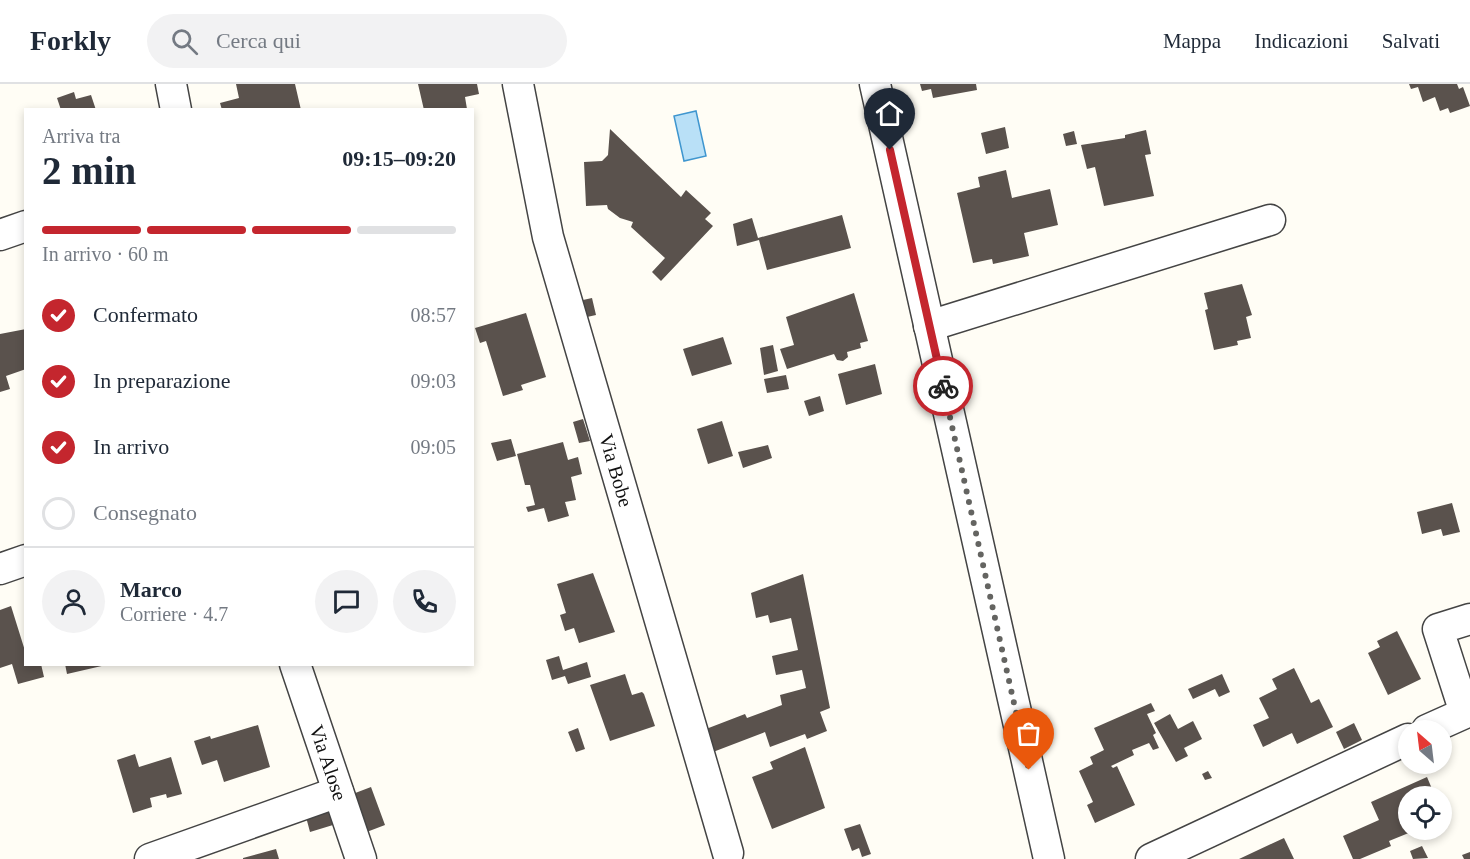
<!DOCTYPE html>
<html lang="it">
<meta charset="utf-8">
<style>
body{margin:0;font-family:Georgia,serif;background:#f2f2f3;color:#1f2937;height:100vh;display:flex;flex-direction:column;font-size:22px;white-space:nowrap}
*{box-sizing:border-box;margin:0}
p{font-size:20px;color:#747a83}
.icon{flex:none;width:33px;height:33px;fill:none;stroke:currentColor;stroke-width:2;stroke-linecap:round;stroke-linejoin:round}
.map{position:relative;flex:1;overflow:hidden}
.side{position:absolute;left:24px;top:24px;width:450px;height:558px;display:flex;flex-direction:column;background:#fff;border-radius:0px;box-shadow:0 3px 9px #0003}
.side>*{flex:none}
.needle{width:39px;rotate:332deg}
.buttons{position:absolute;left:1398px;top:636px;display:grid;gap:12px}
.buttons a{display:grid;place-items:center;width:54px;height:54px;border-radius:50%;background:#fff;box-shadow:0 3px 9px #0003;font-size:30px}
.pin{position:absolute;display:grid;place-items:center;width:51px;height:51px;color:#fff;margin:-62px -26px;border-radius:50% 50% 50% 0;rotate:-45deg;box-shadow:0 0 6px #0007}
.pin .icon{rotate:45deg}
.courier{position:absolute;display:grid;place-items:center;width:60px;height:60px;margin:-30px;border:4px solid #c4262e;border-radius:50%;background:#fff;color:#222;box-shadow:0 2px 8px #0007}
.head em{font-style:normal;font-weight:700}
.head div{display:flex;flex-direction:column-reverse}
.head{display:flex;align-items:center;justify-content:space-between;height:102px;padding:0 18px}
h1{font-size:39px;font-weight:700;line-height:45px}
.bar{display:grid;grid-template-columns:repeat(4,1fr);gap:9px 6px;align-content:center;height:72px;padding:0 18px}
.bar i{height:8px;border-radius:4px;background:#e0e1e3}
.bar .on{background:#c4262e}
.bar p{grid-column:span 4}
.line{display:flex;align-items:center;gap:15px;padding:0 18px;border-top:2px solid #e0e1e3}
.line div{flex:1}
.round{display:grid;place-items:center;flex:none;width:63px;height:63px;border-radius:32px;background:#f2f2f3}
ol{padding:0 18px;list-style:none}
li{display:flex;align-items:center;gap:18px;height:66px}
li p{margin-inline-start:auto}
li .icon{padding:6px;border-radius:50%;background:#c4262e;color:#fff;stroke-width:4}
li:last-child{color:#747a83}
li i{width:33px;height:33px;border:3px solid #e0e1e3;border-radius:50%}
header{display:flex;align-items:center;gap:36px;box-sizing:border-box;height:84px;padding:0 30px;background:#fff;border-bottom:2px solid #e0e1e3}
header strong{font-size:28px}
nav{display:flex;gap:33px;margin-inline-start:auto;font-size:21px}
.search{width:420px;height:54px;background:#f2f2f3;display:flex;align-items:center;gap:15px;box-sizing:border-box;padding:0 21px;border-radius:33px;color:#747a83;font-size:22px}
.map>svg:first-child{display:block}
</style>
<header>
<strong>Forkly</strong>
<div class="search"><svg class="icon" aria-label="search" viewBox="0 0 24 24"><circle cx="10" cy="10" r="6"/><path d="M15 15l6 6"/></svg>Cerca qui</div>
<nav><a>Mappa</a><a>Indicazioni</a><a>Salvati</a></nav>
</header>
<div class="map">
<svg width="1470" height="775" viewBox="0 0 1470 775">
<rect width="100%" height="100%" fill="#fffdf5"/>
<!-- water -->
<path fill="#b9e0f7" stroke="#3f96cf" stroke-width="1.5" d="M696 27 706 72 684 77 674 32Z"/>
<!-- building -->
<path fill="#5a524d" d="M236 0H295L301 26H222L220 19 239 14Z
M418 0H477L479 10 465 13 467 25 424 26Z
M920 0H976L977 6 933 14 931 5 922 7Z
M1409 0H1457L1459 5 1463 3 1470 22 1450 29 1448 24 1440 27 1435 13 1423 18 1418 3 1411 5Z
M74 8 76 15 91 11 96 26H61L57 14Z
M1005 43 1009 64 986 70 981 49Z
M610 45 681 113 686 106 711 129 705 135 713 142 661 197 652 188 665 174 631 143 633 138 620 134 608 125 607 121 586 122 584 78 602 77 608 71Z
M1146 46 1151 70 1145 71 1154 112 1104 122 1095 83 1087 85 1081 61 1125 54V51Z
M1074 47 1077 60 1066 62 1063 50Z
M1006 86 1012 114 1050 105 1058 141 1024 149 1029 172 993 180 992 175 973 179 957 109 980 103 978 93Z
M842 131 851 164 767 186 759 156 737 162 733 140 752 134 758 154Z
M1242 200 1252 231 1246 233 1251 254 1237 257 1238 261 1214 266 1205 226 1208 225 1204 209Z
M854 209 868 257 860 259 861 264 847 268 848 273 843 277 837 276 834 270 787 285 780 265 794 261 786 233Z
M592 214 596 231 587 233 583 216Z
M526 229 546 293 521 301 523 306 503 312 486 257 480 259 475 244Z
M26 245V285L6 292 10 305 0 308V250Z
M723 253 732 280 692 292 683 265Z
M773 261 778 287 764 291 760 264Z
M875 280 882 310 846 321 838 290Z
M786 291 789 305 767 309 764 295Z
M820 312 824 327 809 332 804 317Z
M583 335 590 357 579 359 573 338Z
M722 337 733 372 708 380 697 345Z
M511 355 516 372 497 377 491 359Z
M563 358 568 376 578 373 582 390 571 393 576 416 565 418 569 432 548 438 544 424 528 428 526 423 535 421 530 401H525L517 370Z
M768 361 772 374 743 384 738 368Z
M1452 419 1460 448 1443 452 1441 445 1422 450 1417 428Z
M593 489 615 548 579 559 574 544 565 547 560 531 566 529 557 500Z
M803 490 830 624 820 628 827 647 807 655 805 650 770 663 765 648 713 668 706 645 745 630 747 634 782 621 780 611 806 604 802 586 776 591 772 572 798 566 791 534 770 539 768 531 756 534 751 509Z
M11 522 26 570V580H41L44 593 18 600 12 580 0 584V526Z
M1397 547 1421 595 1388 611 1368 569 1380 563 1377 557Z
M559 572 563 586 587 578 591 593 568 600 565 592 552 596 546 576Z
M65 580H105L106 581 67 590Z
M1294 584 1311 619 1319 615 1333 643 1297 660 1292 649 1263 663 1253 641 1269 634 1259 614 1277 605 1272 595Z
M625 590 632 611 642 608 644 610 655 642 610 657 590 601Z
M1222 590 1230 608 1219 613 1215 605 1193 615 1188 605Z
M1151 619 1155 627 1147 630 1156 649 1153 651 1159 664 1153 666 1149 659 1132 666 1134 671 1111 682 1113 684 1117 682 1135 721 1095 739 1087 721 1093 718 1079 687 1093 680 1090 673 1104 666 1094 644Z
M1170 630 1178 645 1193 637 1202 655 1184 664 1188 672 1176 678 1154 639Z
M1354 639 1362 656 1344 665 1336 648Z
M258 641 270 683 224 698 217 676 202 681 194 657 210 652 211 655Z
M578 644 585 665 576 668 568 648Z
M805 663 825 724 772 745 752 693 773 685 770 678Z
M135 670 139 683 171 673 182 710 167 714 166 710 150 714 152 723 133 729 117 676Z
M1208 687 1212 694 1205 696 1202 690Z
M1427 693 1435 712H1408V746H1416L1389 757 1391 762 1360 775H1353L1343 752 1379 736 1371 718Z
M371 703 385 741 364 749 350 711Z
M328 727 333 741 310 748 306 733Z
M860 740 871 770 862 773 859 764 852 767 844 745Z
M1284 754 1294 775H1239Z
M1422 762 1428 774 1413 775 1410 767Z
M276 765 279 775H243V774Z
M1470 768V775H1464L1462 771Z"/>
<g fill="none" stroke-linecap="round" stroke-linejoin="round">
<!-- minor casing -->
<g stroke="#444" stroke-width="33">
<g id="minor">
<path d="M171 0 176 26"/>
<path id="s1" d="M518 0 548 153 728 769"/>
<path d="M875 0 1049 775"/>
<path d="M0 151 26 142"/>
<path d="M929 242 1270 136"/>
<path d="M0 485 26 476"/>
<path id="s2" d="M295 580 361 775"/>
<path d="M1427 646 1465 629 1438 545 1470 535"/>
<path d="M150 775 338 708"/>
<path d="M1151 775 1408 655"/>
</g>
</g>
<!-- minor -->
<use href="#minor" stroke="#fff" stroke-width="30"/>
</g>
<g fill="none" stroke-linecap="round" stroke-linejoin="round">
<!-- done -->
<path stroke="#646461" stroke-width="6" stroke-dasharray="0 10.8" d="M943 302 1029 686"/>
<!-- route -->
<path stroke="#c4262e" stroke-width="8" d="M890 66 943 302"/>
</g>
<g text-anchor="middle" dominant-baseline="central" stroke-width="6" stroke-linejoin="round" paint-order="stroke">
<!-- street labels -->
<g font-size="20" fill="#111" stroke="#fff">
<text stroke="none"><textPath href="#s1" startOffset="399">Via Bobe</textPath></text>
<text stroke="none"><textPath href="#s2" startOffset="104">Via Alose</textPath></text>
</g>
</g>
</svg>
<div class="buttons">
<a><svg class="needle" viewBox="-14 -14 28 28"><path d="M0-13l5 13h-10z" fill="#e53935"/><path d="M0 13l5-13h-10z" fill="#747a83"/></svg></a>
<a><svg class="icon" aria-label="locate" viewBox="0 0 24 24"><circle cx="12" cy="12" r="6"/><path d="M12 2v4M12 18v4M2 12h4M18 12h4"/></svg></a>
</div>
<div class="pin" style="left:1029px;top:686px;background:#ea580c"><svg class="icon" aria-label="bag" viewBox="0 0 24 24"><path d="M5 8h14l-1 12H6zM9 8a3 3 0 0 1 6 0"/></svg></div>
<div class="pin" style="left:890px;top:66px;background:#1f2937"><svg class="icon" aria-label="home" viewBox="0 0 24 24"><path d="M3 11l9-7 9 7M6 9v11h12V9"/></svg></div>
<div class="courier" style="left:943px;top:302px"><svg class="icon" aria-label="bike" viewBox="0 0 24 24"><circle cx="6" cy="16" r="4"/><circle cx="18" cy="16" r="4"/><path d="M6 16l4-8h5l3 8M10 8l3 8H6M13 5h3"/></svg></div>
<section class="side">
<div class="head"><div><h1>2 min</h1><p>Arriva tra</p></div><em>09:15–09:20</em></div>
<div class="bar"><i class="on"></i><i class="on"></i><i class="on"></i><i></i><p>In arrivo · 60 m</p></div>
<ol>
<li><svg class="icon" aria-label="check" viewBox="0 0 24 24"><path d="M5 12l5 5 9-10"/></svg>Confermato<p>08:57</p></li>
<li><svg class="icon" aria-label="check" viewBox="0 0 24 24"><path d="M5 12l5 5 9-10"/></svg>In preparazione<p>09:03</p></li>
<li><svg class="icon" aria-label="check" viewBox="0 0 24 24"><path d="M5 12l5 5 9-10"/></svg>In arrivo<p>09:05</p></li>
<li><i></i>Consegnato</li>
</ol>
<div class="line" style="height:108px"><a class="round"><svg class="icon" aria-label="person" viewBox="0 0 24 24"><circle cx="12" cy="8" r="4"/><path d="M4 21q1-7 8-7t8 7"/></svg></a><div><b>Marco</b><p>Corriere · 4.7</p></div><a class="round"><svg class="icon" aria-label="chat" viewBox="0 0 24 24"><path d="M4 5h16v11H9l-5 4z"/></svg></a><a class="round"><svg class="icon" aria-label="phone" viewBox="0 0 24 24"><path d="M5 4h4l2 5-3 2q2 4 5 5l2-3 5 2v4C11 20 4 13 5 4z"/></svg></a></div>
</section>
</div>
